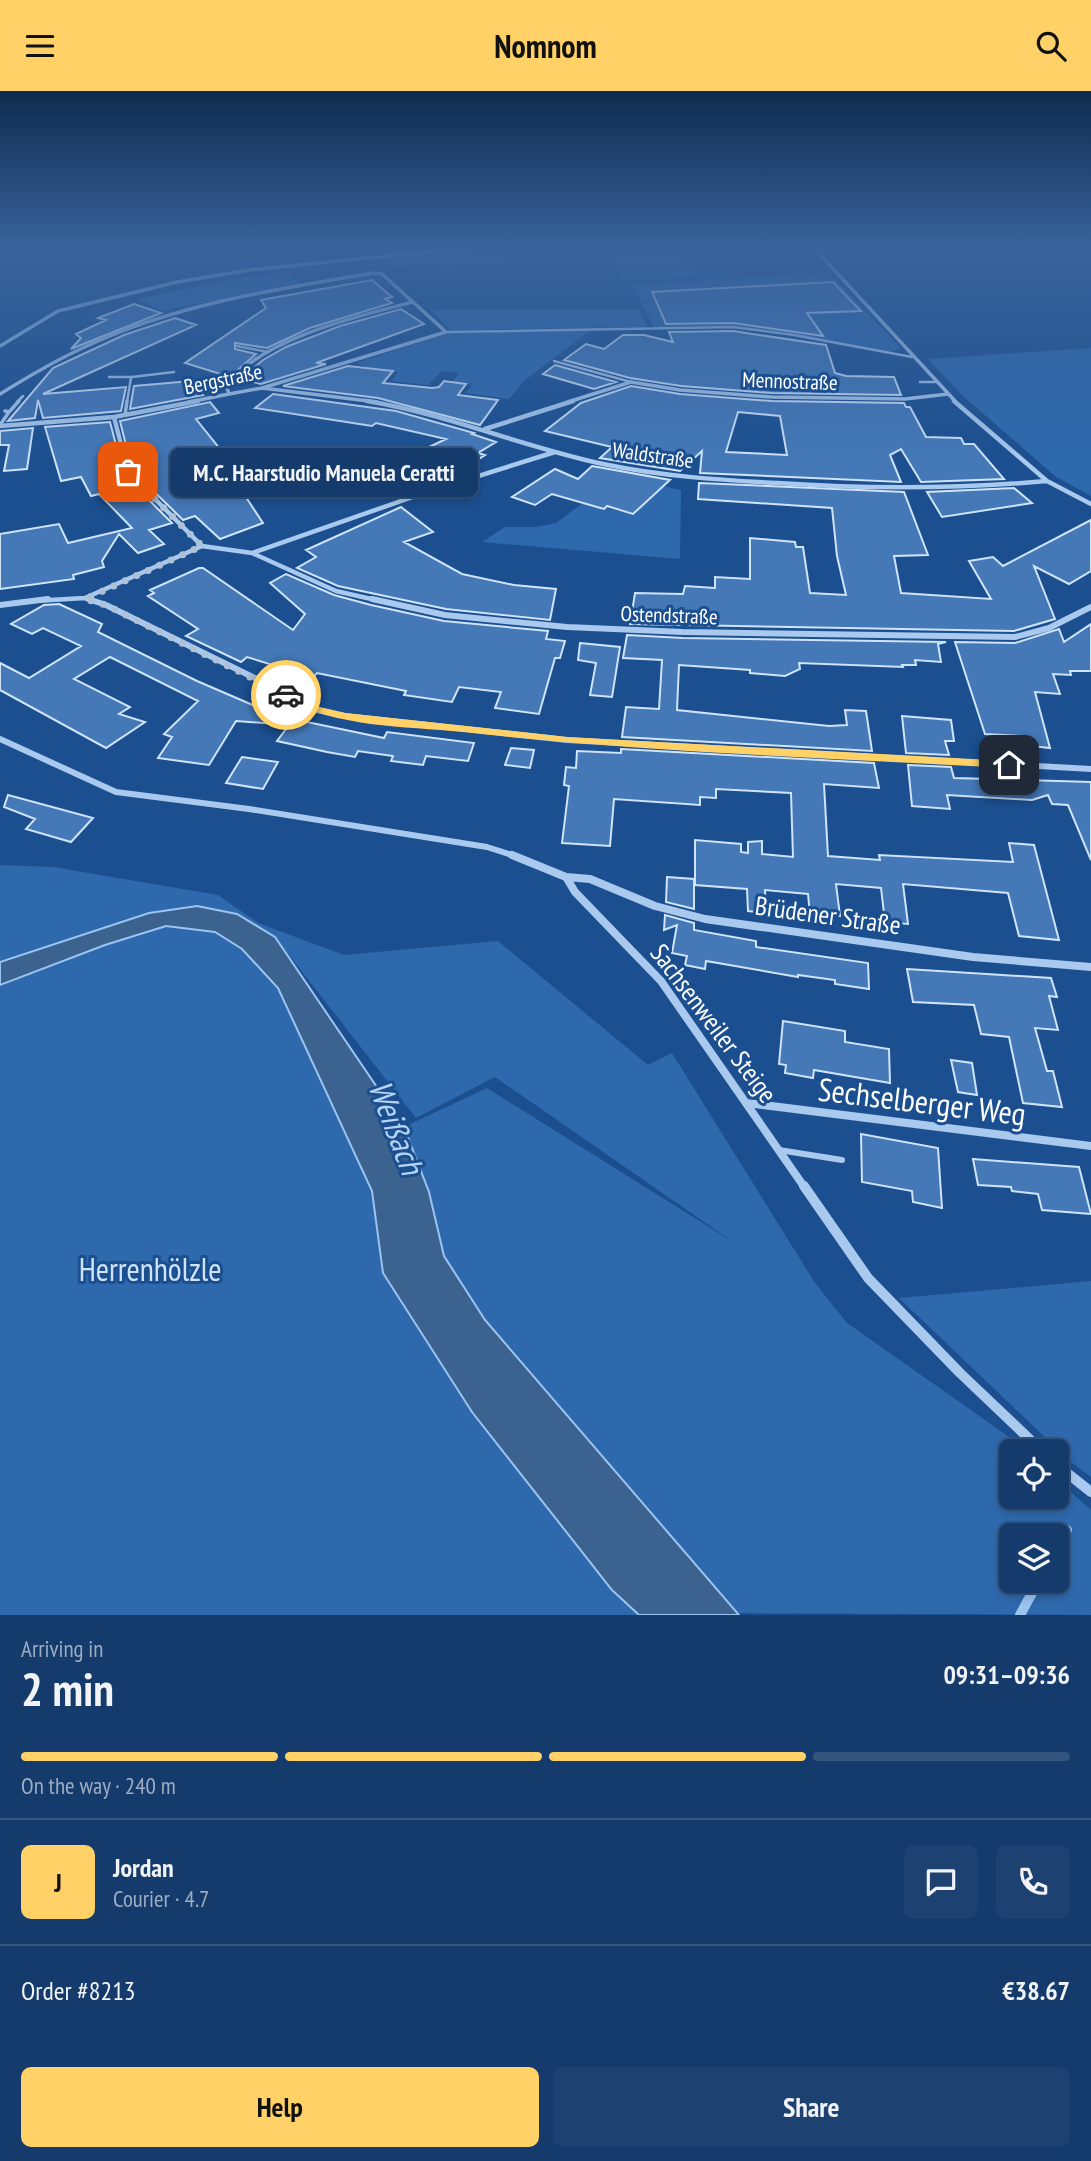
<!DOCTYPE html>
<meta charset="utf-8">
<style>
body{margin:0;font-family:"PT Sans Narrow",sans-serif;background:#1d4271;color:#f1f3f6;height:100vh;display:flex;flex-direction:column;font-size:26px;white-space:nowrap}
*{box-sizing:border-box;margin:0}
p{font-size:23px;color:#9dadc1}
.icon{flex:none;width:38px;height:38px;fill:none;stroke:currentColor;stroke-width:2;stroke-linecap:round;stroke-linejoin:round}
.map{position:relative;height:1524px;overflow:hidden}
.details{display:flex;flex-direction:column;background:#143b6b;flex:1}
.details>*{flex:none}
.fabs{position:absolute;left:999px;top:1348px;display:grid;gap:14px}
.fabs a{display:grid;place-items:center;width:70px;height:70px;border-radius:10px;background:#143b6b;box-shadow:0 4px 10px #0003,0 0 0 2px #33557e;font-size:35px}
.pin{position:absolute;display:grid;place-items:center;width:60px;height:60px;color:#fff;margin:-30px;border-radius:14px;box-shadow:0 4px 10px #0006}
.courier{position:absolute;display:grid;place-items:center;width:70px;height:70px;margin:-35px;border:5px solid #ffd166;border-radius:50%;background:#fff;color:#222;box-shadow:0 2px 9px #0007}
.bubble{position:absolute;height:49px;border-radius:10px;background:#143b6b;box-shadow:0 4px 10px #0003,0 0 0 2px #33557e;font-size:23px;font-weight:600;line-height:49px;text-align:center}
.summary em{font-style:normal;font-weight:600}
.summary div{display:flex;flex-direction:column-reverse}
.summary{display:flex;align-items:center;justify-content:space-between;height:119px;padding:0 21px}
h1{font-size:46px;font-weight:600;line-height:52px}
.bar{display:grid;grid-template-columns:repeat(4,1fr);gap:10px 7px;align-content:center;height:84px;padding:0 21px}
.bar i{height:9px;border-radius:5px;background:#33557e}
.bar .selected{background:#ffd166}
.bar p{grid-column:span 4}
.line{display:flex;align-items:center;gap:18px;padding:0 21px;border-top:2px solid #33557e}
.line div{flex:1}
.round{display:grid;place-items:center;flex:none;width:74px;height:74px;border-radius:10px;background:#1d4271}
.action{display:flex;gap:14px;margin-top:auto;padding:14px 21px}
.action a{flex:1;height:80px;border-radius:10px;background:#ffd166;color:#111;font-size:28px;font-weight:600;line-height:80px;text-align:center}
.action a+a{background:#1d4271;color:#f1f3f6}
header{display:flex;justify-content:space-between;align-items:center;height:91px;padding:0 21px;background:#ffd166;color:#111;font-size:32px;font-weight:600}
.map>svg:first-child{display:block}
</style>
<header><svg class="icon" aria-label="menu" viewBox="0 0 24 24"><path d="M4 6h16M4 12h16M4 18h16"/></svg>Nomnom<svg class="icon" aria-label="search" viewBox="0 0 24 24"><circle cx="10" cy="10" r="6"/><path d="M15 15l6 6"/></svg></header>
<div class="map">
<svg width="1091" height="1524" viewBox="0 0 1091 1524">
<rect width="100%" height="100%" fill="#1b4f8f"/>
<!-- green -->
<path fill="#2e69ad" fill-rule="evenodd" d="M442 157H679L699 186 623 190 612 169 388 176 391 168 389 163Z
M288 181 301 193 162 220 137 208 234 188Z
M828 181 901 257C882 266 853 255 832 250 768 238 719 235 654 236L632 194Z
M639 218 647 235 643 236 451 239 431 219Z
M591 239 524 290 509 308 465 302 472 294 452 291 459 282 442 280 428 294 391 290 398 281 372 278 356 272 449 242Z
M1091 257V405L1056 386 962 304 928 268Z
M663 395 681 399 680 468 482 451 505 436H536L556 432 583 412 633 423Z
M0 774 53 776 218 804 258 832 344 864 498 850 648 974 672 962 815 1192 847 1232 1005 1343 1025 1360H1012V1405H1057V1389L1091 1419V1524L735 1522 485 1229 444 1165 429 1101 404 1036 487 997 733 1151 495 986 416 1027 275 846 237 823 74 847 0 871ZM1012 1444H1057V1489H1012Z
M166 835 216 841 242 858 278 897 372 1100 384 1182 472 1321 612 1499 639 1524H0V894L105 854Z
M1091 1190V1386L1071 1371 899 1207Z"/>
<!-- water -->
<path fill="#3c6290" stroke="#9cc4f0" stroke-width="2" d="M197 815 237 823 275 846 404 1036 429 1101 444 1165 485 1229 739 1524H639L612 1499 472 1321 383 1182 372 1100 278 897 242 858 215 841 166 835 105 854 0 894V871L149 822Z"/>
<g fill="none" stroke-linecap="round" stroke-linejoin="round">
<!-- stream-far1 -->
<path stroke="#9cc4f0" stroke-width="3.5" d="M0 255 58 220 177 191 249 179 465 157"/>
<!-- stream -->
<path stroke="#9cc4f0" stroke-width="10" d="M1057 1457 1067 1439
M1020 1524 1039 1489"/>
</g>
<!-- building -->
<path fill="#4478b7" stroke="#cfe3fa" stroke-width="2" fill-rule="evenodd" d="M372 189 392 206 385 208 392 212 310 237 267 257 235 252V258L256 263 230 286 185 272 266 217 261 209Z
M833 191 861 220 807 222 823 245 733 232 666 233 652 201Z
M134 213 161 222 71 258 81 247 76 243 106 229 98 227Z
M401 218 424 233 316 272 326 273 261 293 240 288 263 269 286 256 340 235Z
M175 227 196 234 43 303 126 296 121 320 43 327 38 309 35 327 8 330 53 277 124 244Z
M733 240 826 254 835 282 846 285 894 286 901 304 772 302 681 295 630 287 564 269 586 253 604 258 623 244H644L673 251 669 241Z
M555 274 616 291 594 298 543 283Z
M348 275 393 280 383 292 432 297 439 296 444 290 466 293 458 304 498 309 480 334 378 307 283 295Z
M191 290 203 304 130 318 134 295Z
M631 295 680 303 772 310 904 312 906 316H910L926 346 961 347 964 353H974L1004 388 921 391 901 358 890 364 901 391 700 382 702 360 680 380 600 367 612 356 545 340 581 312ZM738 321 780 325 787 364 726 361Z
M273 303 396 320 474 342 472 343 496 351 478 362 485 364 463 378 455 375 448 378 444 376 430 384 429 380 402 389 385 377 446 348 376 332 372 335 255 317Z
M210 311 219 322 196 328 224 363 218 364 263 432 220 448 195 425 183 429 132 379 120 330Z
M110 331 124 384 172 432 149 439 164 453 138 462 119 443 102 470 104 476 73 484 74 488 0 498V443L59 433 68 452 132 437 99 403 91 405 81 386 61 390 45 336Z
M33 337 27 378 4 380 9 354H0V340Z
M592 375 670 389 633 423 607 415 604 418 552 403 535 414 512 406 555 378 578 388Z
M699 392 904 401 928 464 894 465 901 502 991 508 969 470 993 466 1003 475 1091 429V480L1069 493 1034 475 1055 528 1014 540 630 533 635 502 683 503 685 495 715 497V486L750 488V447L795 451 796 456H803L810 502 846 504 837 465 832 417 698 408Z
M1014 397 1032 412 942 426 927 401Z
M401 416 433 441 404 451 462 483 514 494 556 498 550 529 446 518 338 495 297 477 316 466 306 459Z
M199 477H203L293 539 305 523 270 492 286 483 334 504 371 514 444 530 548 540 546 548 565 550 560 567H555L539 623 495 617 501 601 459 596 452 611 404 604 406 600 317 582 296 604 278 593 292 580 247 566 241 571 186 545 198 538 148 505 154 502 150 499Z
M59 513 102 533 98 541 197 590 255 615 269 602 288 612 276 624 291 630 293 628 384 647 387 641 474 652 468 670 426 665 423 674 391 670 393 665 358 660 355 666 327 661 277 650 289 634 236 630 209 674 158 667 172 646 164 643 198 610 110 566 74 588 130 616 119 623 145 631 106 657 0 599V572L29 587 81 555 43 537 32 543 11 533 44 514Z
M1091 533V580H1070L1071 584 1053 583 1060 603 1035 601 1050 657 1023 654 1021 645 985 643 955 551 1015 552 1059 538 1064 551Z
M627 544 683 547 946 551 938 553 941 571 915 569 916 574H902L903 576 799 572 800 578 785 585 750 582V579L679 574 677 619 829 635 847 634 845 619 866 620 872 660 622 646 626 616 659 618 662 569 623 567Z
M580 552 620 556 612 606 590 604 596 572 578 569Z
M902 625 951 629 954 650H945L949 664 906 662Z
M511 657 534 659 530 677 505 674Z
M621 658 874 672 879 697 824 693 828 765 880 769 879 764 1013 771 1009 752 1034 754 1059 849 1019 845 1008 802 903 793 908 833 885 831 881 797 836 793 840 825 810 823 808 803 765 799 766 822 748 820 747 798 695 794V749L741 753V761L748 762V751L762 750V763L793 766 791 702 716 698V707L700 706V714L614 708 610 755 562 752 569 695 564 694 566 676 576 677 577 660 621 662Z
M242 666 278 671 263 698 226 692Z
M908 674 951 676 954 687 1091 691V769L1068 714 1052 713 1048 704 1032 709 947 704 950 718 912 715Z
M8 704 93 727 71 751 26 738 35 728 4 716Z
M667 786 694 788V818L666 811Z
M665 824 694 832V839L756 850V856L868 872 869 898 835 893V889L798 884V886L706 870 705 878 685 874 687 865 672 862 677 834 664 839Z
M907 878 1051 887 1057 906 1049 905 1058 939 1035 937 1047 980H1053L1062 1016 1023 1012 1009 946 981 943 974 914 913 911Z
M783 930 845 940V951L889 958 890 992 814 979 813 987 785 982 786 974 779 973Z
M951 969 972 972 977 1004 958 1001Z
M861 1043 938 1057 942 1117 913 1111 912 1100 862 1091Z
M973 1068 1079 1076 1091 1123 1042 1119 1038 1103 1012 1100 1011 1096 978 1094Z"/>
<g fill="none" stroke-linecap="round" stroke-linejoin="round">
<!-- service-far2 -->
<path stroke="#a9c9ee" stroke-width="2.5" d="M446 241 733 236 794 244 912 266
M237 255 268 261
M554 270 631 291
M109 286H132L174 281
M920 291H936
M17 311 23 305
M127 311 131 287"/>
<!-- service-far1 -->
<path stroke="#a9c9ee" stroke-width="3.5" d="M9 321 19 310
M125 324 127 310
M0 334 9 321 5 320"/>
<!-- service -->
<path stroke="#a9c9ee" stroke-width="6" d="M779 1059 842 1069"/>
<!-- minor-far4 -->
<path stroke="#a9c9ee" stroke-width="3.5" d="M814 157 956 311
M413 211 446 241 262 297 229 303 227 297C254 249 362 224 413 211Z
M262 297 377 311
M0 303C29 285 58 268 89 254 178 213 277 198 373 182L382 183 413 211
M189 311 229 303
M568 311 631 291 680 299 772 306 905 308 948 303"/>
<!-- minor-far3 -->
<path stroke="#a9c9ee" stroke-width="4.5" d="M367 310C447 323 523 356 603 373 660 385 718 389 777 392 867 398 957 398 1047 390
M954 310 1047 390 1091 413
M114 326 128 381 202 455
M0 335 114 326 198 310
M485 338 573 310
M252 462 336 500 380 510
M85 507 93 510
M33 510 85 507 202 455 252 462 424 402 555 361"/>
<!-- minor-far2 -->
<path stroke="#a9c9ee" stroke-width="6" d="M88 508 106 514 257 588 308 617 345 625 567 649 1091 678
M372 508 445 524 567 536 683 541 1015 546 1049 537 1091 516
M0 514 48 508
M0 648 116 701 249 718 487 756 518 766"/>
<!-- minor-far1 -->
<path stroke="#a9c9ee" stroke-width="8" d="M512 764 566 786 575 801 661 890 805 1097
M566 786 590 788 655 815 705 828 973 866 1091 876
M747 1012 1091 1055"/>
<!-- minor -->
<path stroke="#a9c9ee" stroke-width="10" d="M804 1095 868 1187 960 1282 1042 1360
M1057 1374 1091 1401"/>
</g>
<!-- sky -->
<linearGradient id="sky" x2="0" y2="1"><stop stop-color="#0f2b4f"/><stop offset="0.42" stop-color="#39639b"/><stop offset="1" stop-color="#39639b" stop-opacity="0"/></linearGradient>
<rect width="1091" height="370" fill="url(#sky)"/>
<!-- route -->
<path fill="#ffd166" d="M286 601 311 614 345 622 567 646 1009 670 1014 674 1009 677C827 667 644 661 463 641 404 635 336 637 283 606V602Z"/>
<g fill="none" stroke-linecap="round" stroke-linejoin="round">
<!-- done -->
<path stroke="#afc1d8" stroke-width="7" stroke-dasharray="0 12.6" d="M128 381 202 455 85 508 106 514 286 604"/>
</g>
<g text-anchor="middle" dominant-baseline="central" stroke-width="6" stroke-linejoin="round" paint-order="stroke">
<!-- far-street labels -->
<g font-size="21" fill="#fff" stroke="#1b4f8f">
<text transform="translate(223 288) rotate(-12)">Bergstraße</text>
<text transform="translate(790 290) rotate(2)">Mennostraße</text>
<text transform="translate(653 364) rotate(8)">Waldstraße</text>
<text transform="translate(669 524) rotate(2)">Ostendstraße</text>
</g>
<!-- street labels -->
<g font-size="26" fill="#fff" stroke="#1b4f8f">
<text transform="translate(828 824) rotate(8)">Brüdener Straße</text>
<text transform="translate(714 932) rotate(53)">Sachsenweiler Steige</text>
</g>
<!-- near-street labels -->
<g font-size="32" fill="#fff" stroke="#1b4f8f">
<text transform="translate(922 1010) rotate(7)">Sechselberger Weg</text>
</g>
<!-- near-park labels -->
<g font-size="32" fill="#cfe3fa" stroke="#1b4f8f">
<text x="150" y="1178">Herrenhölzle</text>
</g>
<!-- near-water labels -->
<g font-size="33" font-style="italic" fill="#b5d3f5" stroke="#1b4f8f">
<text transform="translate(397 1036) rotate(69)">Weißach</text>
</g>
</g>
</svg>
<div class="fabs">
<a><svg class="icon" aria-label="locate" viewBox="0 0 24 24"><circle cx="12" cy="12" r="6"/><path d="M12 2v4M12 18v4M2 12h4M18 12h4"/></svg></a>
<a><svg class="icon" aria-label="layers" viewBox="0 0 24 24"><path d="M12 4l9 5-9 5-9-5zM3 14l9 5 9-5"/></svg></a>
</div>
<div class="pin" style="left:128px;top:381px;background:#ea580c"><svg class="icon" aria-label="bag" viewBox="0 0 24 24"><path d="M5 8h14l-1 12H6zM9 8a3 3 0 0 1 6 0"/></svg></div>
<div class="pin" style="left:1009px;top:674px;background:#1f2937"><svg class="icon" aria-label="home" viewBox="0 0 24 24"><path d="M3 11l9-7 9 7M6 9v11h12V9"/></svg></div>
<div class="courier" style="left:286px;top:604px"><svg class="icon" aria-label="car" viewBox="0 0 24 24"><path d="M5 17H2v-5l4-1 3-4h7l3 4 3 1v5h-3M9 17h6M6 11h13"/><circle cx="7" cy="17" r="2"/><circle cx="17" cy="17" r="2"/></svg></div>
<div class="bubble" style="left:170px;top:357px;width:308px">M.C. Haarstudio Manuela Ceratti</div>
</div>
<section class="details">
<div class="summary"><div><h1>2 min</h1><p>Arriving in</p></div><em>09:31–09:36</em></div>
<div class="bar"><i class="selected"></i><i class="selected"></i><i class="selected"></i><i></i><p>On the way · 240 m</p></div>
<div class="line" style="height:126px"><b class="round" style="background:#ffd166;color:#111">J</b><div><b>Jordan</b><p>Courier · 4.7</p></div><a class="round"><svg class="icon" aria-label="chat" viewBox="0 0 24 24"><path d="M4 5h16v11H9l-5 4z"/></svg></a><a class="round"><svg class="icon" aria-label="phone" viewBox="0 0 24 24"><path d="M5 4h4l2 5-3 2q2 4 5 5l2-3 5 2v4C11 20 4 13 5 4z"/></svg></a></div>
<div class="line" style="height:91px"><div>Order #8213</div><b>€38.67</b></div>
<div class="action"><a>Help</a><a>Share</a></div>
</section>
